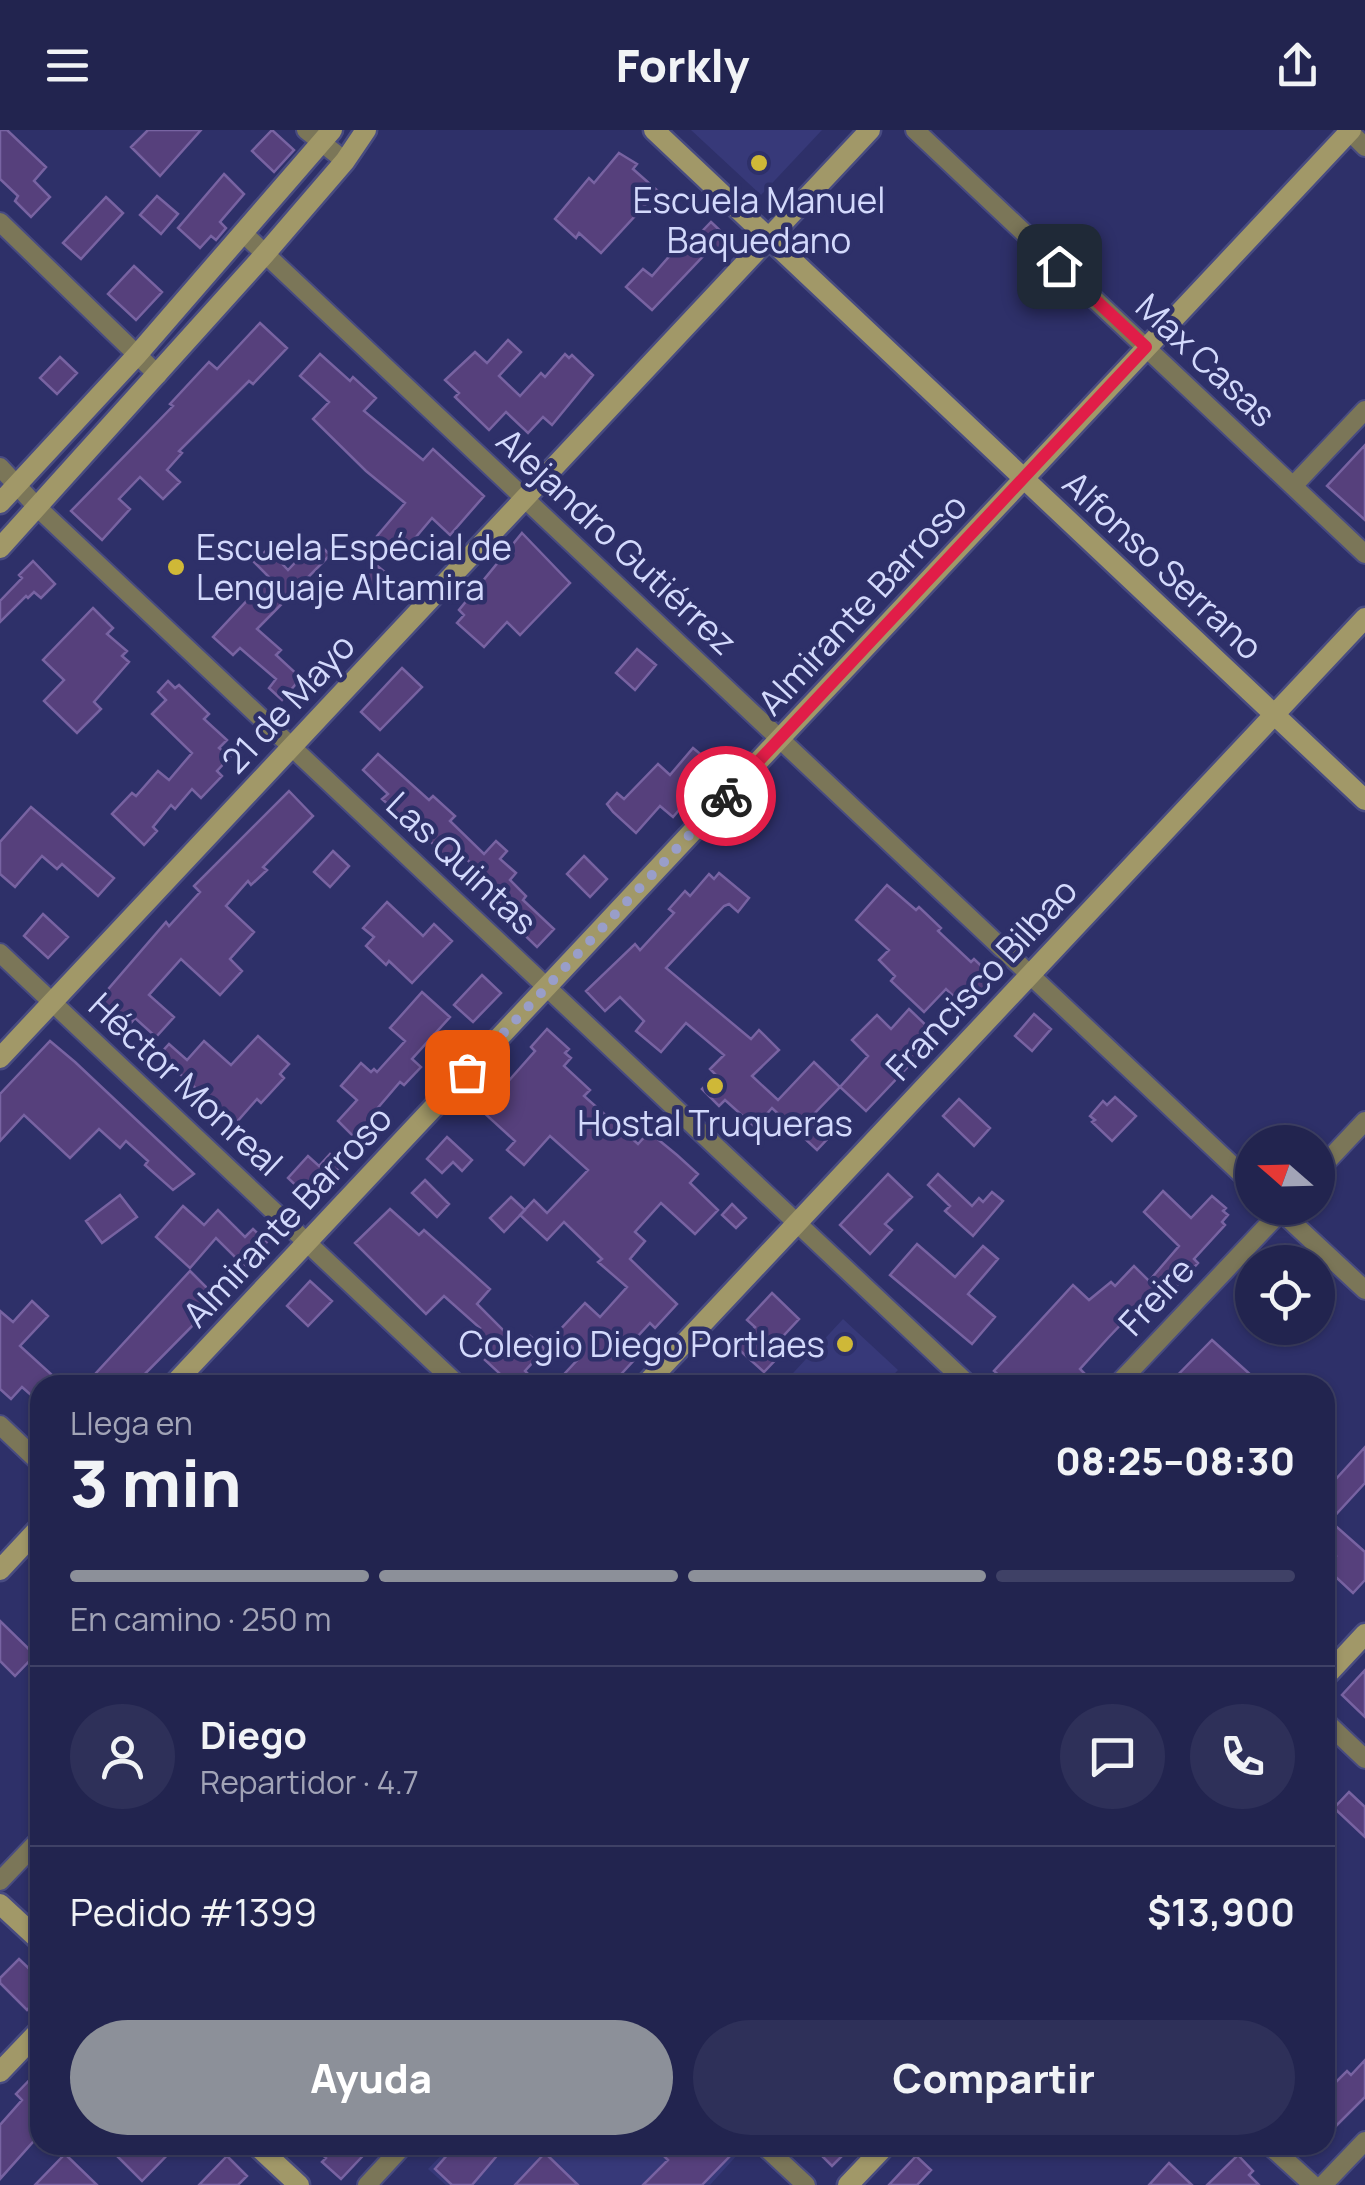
<!DOCTYPE html>
<html lang="es">
<meta charset="utf-8">
<style>
body{margin:0;font-family:Manrope,sans-serif;background:#2e3059;color:#f1f3f6;height:100vh;display:flex;flex-direction:column;font-size:38px;white-space:nowrap}
*{box-sizing:border-box;margin:0}
p{font-size:32px;color:#a2a4b7}
.icon{flex:none;width:55px;height:55px;fill:none;stroke:currentColor;stroke-width:2;stroke-linecap:round;stroke-linejoin:round}
.map{position:relative;flex:1;overflow:hidden}
.side{position:absolute;left:30px;top:1245px;width:1305px;height:780px;display:flex;flex-direction:column;background:#22244f;border-radius:30px;box-shadow:0 2px 8px #0004,0 0 0 2px #3f4166}
.side>*{flex:none}
.needle{width:65px;rotate:290deg}
.tools{position:absolute;left:1235px;top:995px;display:grid;gap:20px}
.tools a{display:grid;place-items:center;width:100px;height:100px;border-radius:50%;background:#22244f;box-shadow:0 2px 8px #0004,0 0 0 2px #3f4166;font-size:50px}
.pin{position:absolute;display:grid;place-items:center;width:85px;height:85px;color:#fff;margin:-42px;border-radius:20px;box-shadow:0 5px 15px #0006}
.courier{position:absolute;display:grid;place-items:center;width:100px;height:100px;margin:-50px;border:8px solid #e11d48;border-radius:50%;background:#fff;color:#222;box-shadow:0 2px 12px #0007}
.head em{font-style:normal;font-weight:800}
.head div{display:flex;flex-direction:column-reverse}
.head{display:flex;align-items:center;justify-content:space-between;height:170px;padding:0 40px}
h1{font-size:65px;font-weight:800;line-height:75px}
.bar{display:grid;grid-template-columns:repeat(4,1fr);gap:15px 10px;align-content:center;height:120px;padding:0 40px}
.bar i{height:12px;border-radius:8px;background:#3f4166}
.bar .selected{background:#8c9099}
.bar p{grid-column:span 4}
.line{display:flex;align-items:center;gap:25px;padding:0 40px;border-top:2px solid #3f4166}
.line div{flex:1}
.round{display:grid;place-items:center;flex:none;width:105px;height:105px;border-radius:52px;background:#2e3059}
.button{display:flex;gap:20px;margin-top:auto;padding:20px 40px}
.button a{flex:1;height:115px;border-radius:60px;background:#8c9099;color:#fff;font-size:40px;font-weight:800;line-height:115px;text-align:center}
.button a+a{background:#2e3059;color:#f1f3f6}
header{display:flex;justify-content:space-between;align-items:center;height:130px;padding:0 40px;background:#22244f;font-size:45px;font-weight:800}
.map>svg:first-child{display:block}
</style>
<header><svg class="icon" aria-label="menu" viewBox="0 0 24 24"><path d="M4 6h16M4 12h16M4 18h16"/></svg>Forkly<svg class="icon" aria-label="share" viewBox="0 0 24 24"><path d="M12 15V3M7 8l5-5 5 5M5 13v7h14v-7"/></svg></header>
<div class="map">
<svg width="1365" height="2055" viewBox="0 0 1365 2055">
<rect width="100%" height="100%" fill="#2e3069"/>
<!-- built -->
<path fill="#373979" d="M691 0H822L761 65Z
M843 1189 898 1240 884 1255H782Z
M451 2015H730L739 2023 710 2055H446L428 2039Z"/>
<!-- building -->
<path fill="#56407c" stroke="#7863a2" stroke-width="2.5" d="M0 0H7L46 37 34 51 50 67 31 87 15 71 18 66 0 49Z
M148 0H201L160 46 131 17Z
M272 0 294 20 274 42 252 21Z
M619 23 637 34 633 39 658 61 601 123 579 103 576 108 555 89 589 48 594 53Z
M224 44 244 64 220 92 226 98 216 110 211 106 200 118 178 98Z
M157 66 178 84 161 104 140 85Z
M106 67 123 83 81 129 63 113Z
M711 92 728 108 714 123 710 119 652 180 626 157 643 139 652 146 673 122 676 125 684 120Z
M134 136 162 162 136 190 108 164Z
M260 193 287 218 253 254 249 251 179 321 182 323 167 340 180 352 163 369 140 347 119 369 130 379 102 410 71 381 173 276 170 274 209 232 217 239Z
M508 210 521 222 499 246 520 266 541 243 545 247 565 224 569 228 572 225 593 245 552 295 543 287 528 303 506 282 489 300 455 267 459 263 445 250 475 222 487 233Z
M320 224 350 251 353 247 376 268 364 281 423 330 433 319 484 366 450 405 432 388 400 426 377 406 405 373 366 341 313 289 329 272 300 246Z
M60 227 77 243 57 264 40 248Z
M1365 315V390L1327 356Z
M522 403 570 453 520 505 507 492 484 517 457 493 464 485 459 480Z
M316 411 330 425 257 499 281 520 276 525 301 548 282 570 269 558 276 549 240 518 233 525 213 507 269 447 254 432 268 419 288 440Z
M33 431 55 454 41 468 34 462 28 468 26 466 0 492V471L22 448 19 445Z
M375 434 397 452 381 471 359 453Z
M93 478 113 498 107 504 127 521 122 526 129 532 94 572 101 579 77 603 44 571 64 550 43 530Z
M637 519 656 535 635 560 616 543Z
M402 538 422 557 380 600 361 582Z
M168 551 175 558 179 555 209 584 204 589 227 610 219 618 230 627 217 641 222 646 201 668 192 659 175 679 171 675 153 697 157 701 144 715 112 684 132 663 136 666 158 641 169 650 192 623 152 584 166 570 158 562Z
M693 618 716 637 673 687 660 676 636 703 613 682 607 674 617 663 624 669 658 634 670 645Z
M378 624 429 670 433 666 455 686 450 691 484 724 496 711 507 721 500 729 516 743 510 750 526 766 523 770 554 799 537 817 511 792 515 788 494 768 501 760 463 726 451 737 437 723 440 720 382 669 388 664 363 640Z
M289 661 313 686 263 737 267 740 251 755 248 751 226 776 254 802 230 829 242 841 220 865 181 829 149 865 174 887 156 907 135 888 127 898 98 871 166 792 169 796 200 762 194 756Z
M31 677 114 748 98 766 62 734 57 739 42 726 15 757 0 744V712Z
M333 721 349 736 330 757 314 742Z
M584 726 607 749 590 767 567 744Z
M719 743 749 768 738 782 729 774 724 776 666 838 751 909 759 900 779 920 752 946 778 970 814 932 840 957 812 986 832 1004 817 1020 772 978 755 997 725 970 719 976 702 959 716 945 710 939 724 925 686 893 661 922 636 901 644 891 620 867 605 881 586 861 635 814 640 820 674 783 669 779 685 761 690 766 709 744 714 749Z
M887 755 916 780 919 777 941 798 938 801 971 832 974 829 994 848 966 878 946 859 924 882 891 851 895 846 879 830 889 820 856 790Z
M387 772 423 806 434 794 452 811 412 853 389 831 386 835 366 816 374 807 363 798Z
M43 784 68 807 48 828 24 806Z
M482 845 501 863 473 892 454 875Z
M422 862 450 887 412 929 421 937 404 955 400 952 370 987 374 990 356 1009 338 991 357 970 341 956 361 933 371 942 374 939 377 942 405 911 390 898Z
M909 879 932 901 914 920 919 925 866 981 840 957 868 926 852 910 877 885 891 899Z
M1034 884 1051 899 1032 921 1015 906Z
M547 899 569 919 565 923 571 928 564 936 590 960 584 966 638 1014 649 1002 677 1025 698 1044 690 1053 718 1080 695 1104 661 1073 635 1102 645 1111 630 1129 677 1174 655 1198 650 1193 626 1219 636 1228 611 1255H554L581 1226 557 1203 585 1173 600 1187 627 1157 598 1132 602 1129 564 1092 547 1110 520 1085 534 1070 547 1083 588 1040 550 1006 524 1035 507 1020 515 1011 482 981 535 921 531 917Z
M258 906 289 934 280 944 284 948 261 973 257 969 235 994 159 925 169 914 187 930 204 911 231 935Z
M50 911 75 932 194 1044 173 1060 145 1035 148 1031 126 1011 120 1018 99 999 70 1028 24 985 0 1011V964Z
M1115 967 1136 986 1112 1011 1092 992 1095 990 1090 986 1103 971 1107 975Z
M959 969 990 998 974 1016 943 986Z
M447 1007 472 1030 462 1041 453 1032 442 1043 427 1029Z
M330 1024 342 1035 308 1067 288 1048 308 1026 319 1036Z
M888 1044 912 1067 885 1094 892 1100 870 1124 840 1095Z
M938 1044 972 1076 979 1068 983 1072 992 1062 1003 1071 973 1106 945 1081 950 1076 928 1055Z
M425 1050 449 1074 437 1087 412 1063Z
M1163 1061 1191 1088 1212 1066 1226 1078 1223 1081 1228 1085 1222 1092 1225 1095 1194 1129 1198 1133 1172 1161 1167 1157 1134 1190 1129 1186 1108 1208 1080 1239 1087 1246 1079 1255H1010L994 1241 1073 1155 1089 1170 1111 1152 1115 1156 1134 1136 1149 1151 1179 1116 1144 1082Z
M120 1065 137 1087 102 1113 86 1091Z
M511 1067 525 1080 504 1102 490 1088Z
M732 1074 746 1088 736 1098 722 1085Z
M183 1076 204 1095 218 1080 245 1107 253 1099 267 1112 261 1118 264 1121 247 1139 216 1108 190 1138 156 1107Z
M390 1079 419 1105 424 1100 490 1159 477 1174 520 1217 530 1206 545 1219 525 1241 539 1255H512L485 1230 493 1222 474 1204 480 1198 444 1166 426 1184 355 1113Z
M917 1114 955 1147 983 1116 998 1129 968 1164 995 1187 972 1214 890 1145Z
M190 1141 216 1167 205 1179 207 1181 134 1255H85Z
M310 1151 332 1171 308 1196 287 1176Z
M772 1163 799 1189 774 1216 782 1223 764 1242 736 1217 755 1197 747 1190Z
M32 1171 48 1186 20 1216 63 1255H40V1273L22 1257 11 1269 0 1259V1181L13 1192Z
M1212 1210 1262 1255H1168Z
M1365 1317V1353L1330 1391 1365 1422V1450L1353 1463 1326 1438 1336 1426 1325 1416V1361Z
M0 1491 35 1525 15 1546 0 1531Z
M1365 1540V1587L1342 1565Z
M1349 1662 1365 1677V1707L1334 1678Z
M19 1829 40 1849V1867L27 1880 0 1853V1848Z
M1365 1930V1967L1325 2007V1949L1332 1956 1347 1941 1351 1945Z
M40 1939V2004L0 2049V1995L22 1970 16 1964Z
M124 2015H177L142 2051 115 2024Z
M311 2015H373L341 2049 322 2032 326 2028Z
M456 2015H506L472 2055H452L435 2039Z
M653 2015H718L730 2026 702 2055H643L668 2030Z
M811 2015H853L832 2036Z
M545 2023 578 2055H515Z
M65 2024 97 2055H35Z
M1238 2025 1253 2041 1249 2045 1259 2055H1207Z
M227 2026 247 2046 238 2055H199Z
M916 2026 931 2040 917 2055H889Z
M1169 2033 1192 2055H1149Z"/>
<g fill="none" stroke-linecap="round" stroke-linejoin="round">
<!-- street casing -->
<g stroke="#484b81" stroke-width="22">
<path id="street" d="M306 0 345 31
M915 0 1365 424
M1348 0 1365 17
M0 92 158 245
M243 103 1252 1054
M0 337 38 378 969 1255
M1293 356 1365 280
M0 823 458 1255
M1318 1041 1365 991
M1277 1078 1365 1160
M1117 1255 1284 1078
M0 1295 40 1333
M1325 1591 1365 1629
M0 1751 40 1709
M763 2015 806 2055
M1269 2015 1313 2055
M367 2055 404 2015
M1323 2055 1365 2011"/>
</g>
<!-- secondary casing -->
<g stroke="#484b81" stroke-width="25">
<path id="secondary" d="M654 0 1365 670
M0 373 137 225 332 0
M0 418 265 124 345 31 366 0
M0 928 870 0
M173 1255 1351 0
M645 1255 1365 488
M0 1440 40 1397
M1325 1547 1365 1504
M0 1774 40 1811
M0 1942 40 1900
M256 2015 299 2055
M848 2055 886 2015"/>
</g>
<!-- street -->
<use href="#street" stroke="#7b7658" stroke-width="18"/>
<!-- secondary -->
<use href="#secondary" stroke="#a19868" stroke-width="20"/>
</g>
<g fill="none" stroke-linecap="round" stroke-linejoin="round">
<!-- done -->
<path stroke="#999ec9" stroke-width="10" stroke-dasharray="0 18" d="M467 942 726 666"/>
<!-- route -->
<path stroke="#e11d48" stroke-width="12" d="M726 666 1146 217 1059 136"/>
</g>
<!-- markers -->
<g fill="#cfb837" stroke="#2e3069" stroke-width="4">
<circle cx="759" cy="33" r="10"/>
<circle cx="176" cy="437" r="10"/>
<circle cx="715" cy="956" r="10"/>
<circle cx="845" cy="1214" r="10"/>
</g>
<g text-anchor="middle" dominant-baseline="central" stroke-width="9" stroke-linejoin="round" paint-order="stroke">
<!-- poi labels -->
<g font-size="35" fill="#d3d9fc" stroke="#2e3069">
<text x="759" y="70">Escuela Manuel<tspan x="759" dy="40">Baquedano</tspan></text>
<text x="196" y="417" text-anchor="start">Escuela Espécial de<tspan x="196" dy="40">Lenguaje Altamira</tspan></text>
<text x="715" y="993">Hostal Truqueras</text>
<text x="825" y="1214" text-anchor="end">Colegio Diego Portlaes</text>
</g>
<!-- street labels -->
<g font-size="35" fill="#d3d9fc" stroke="#2e3069">
<text transform="translate(1206 230) rotate(43)">Max Casas</text>
<text transform="translate(617 411) rotate(43)">Alejandro Gutiérrez</text>
<text transform="translate(1163 435) rotate(43)">Alfonso Serrano</text>
<text transform="translate(862 474) rotate(-47)">Almirante Barroso</text>
<text transform="translate(288 573) rotate(-47)">21 de Mayo</text>
<text transform="translate(462 733) rotate(43)">Las Quintas</text>
<text transform="translate(981 849) rotate(-47)">Francisco Bilbao</text>
<text transform="translate(186 954) rotate(43)">Héctor Monreal</text>
<text transform="translate(287 1086) rotate(-47)">Almirante Barroso</text>
<text transform="translate(1156 1166) rotate(-47)">Freire</text>
</g>
</g>
</svg>
<div class="tools">
<a><svg class="needle" viewBox="-14 -14 28 28"><path d="M0-13l5 13h-10z" fill="#e53935"/><path d="M0 13l5-13h-10z" fill="#a2a4b7"/></svg></a>
<a><svg class="icon" aria-label="locate" viewBox="0 0 24 24"><circle cx="12" cy="12" r="6"/><path d="M12 2v4M12 18v4M2 12h4M18 12h4"/></svg></a>
</div>
<div class="pin" style="left:467px;top:942px;background:#ea580c"><svg class="icon" aria-label="bag" viewBox="0 0 24 24"><path d="M5 8h14l-1 12H6zM9 8a3 3 0 0 1 6 0"/></svg></div>
<div class="pin" style="left:1059px;top:136px;background:#1f2937"><svg class="icon" aria-label="home" viewBox="0 0 24 24"><path d="M3 11l9-7 9 7M6 9v11h12V9"/></svg></div>
<div class="courier" style="left:726px;top:666px"><svg class="icon" aria-label="bike" viewBox="0 0 24 24"><circle cx="6" cy="16" r="4"/><circle cx="18" cy="16" r="4"/><path d="M6 16l4-8h5l3 8M10 8l3 8H6M13 5h3"/></svg></div>
<section class="side">
<div class="head"><div><h1>3 min</h1><p>Llega en</p></div><em>08:25–08:30</em></div>
<div class="bar"><i class="selected"></i><i class="selected"></i><i class="selected"></i><i></i><p>En camino · 250 m</p></div>
<div class="line" style="height:180px"><a class="round"><svg class="icon" aria-label="person" viewBox="0 0 24 24"><circle cx="12" cy="8" r="4"/><path d="M4 21q1-7 8-7t8 7"/></svg></a><div><b>Diego</b><p>Repartidor · 4.7</p></div><a class="round"><svg class="icon" aria-label="chat" viewBox="0 0 24 24"><path d="M4 5h16v11H9l-5 4z"/></svg></a><a class="round"><svg class="icon" aria-label="phone" viewBox="0 0 24 24"><path d="M5 4h4l2 5-3 2q2 4 5 5l2-3 5 2v4C11 20 4 13 5 4z"/></svg></a></div>
<div class="line" style="height:130px"><div>Pedido #1399</div><b>$13,900</b></div>
<div class="button"><a>Ayuda</a><a>Compartir</a></div>
</section>
</div>
